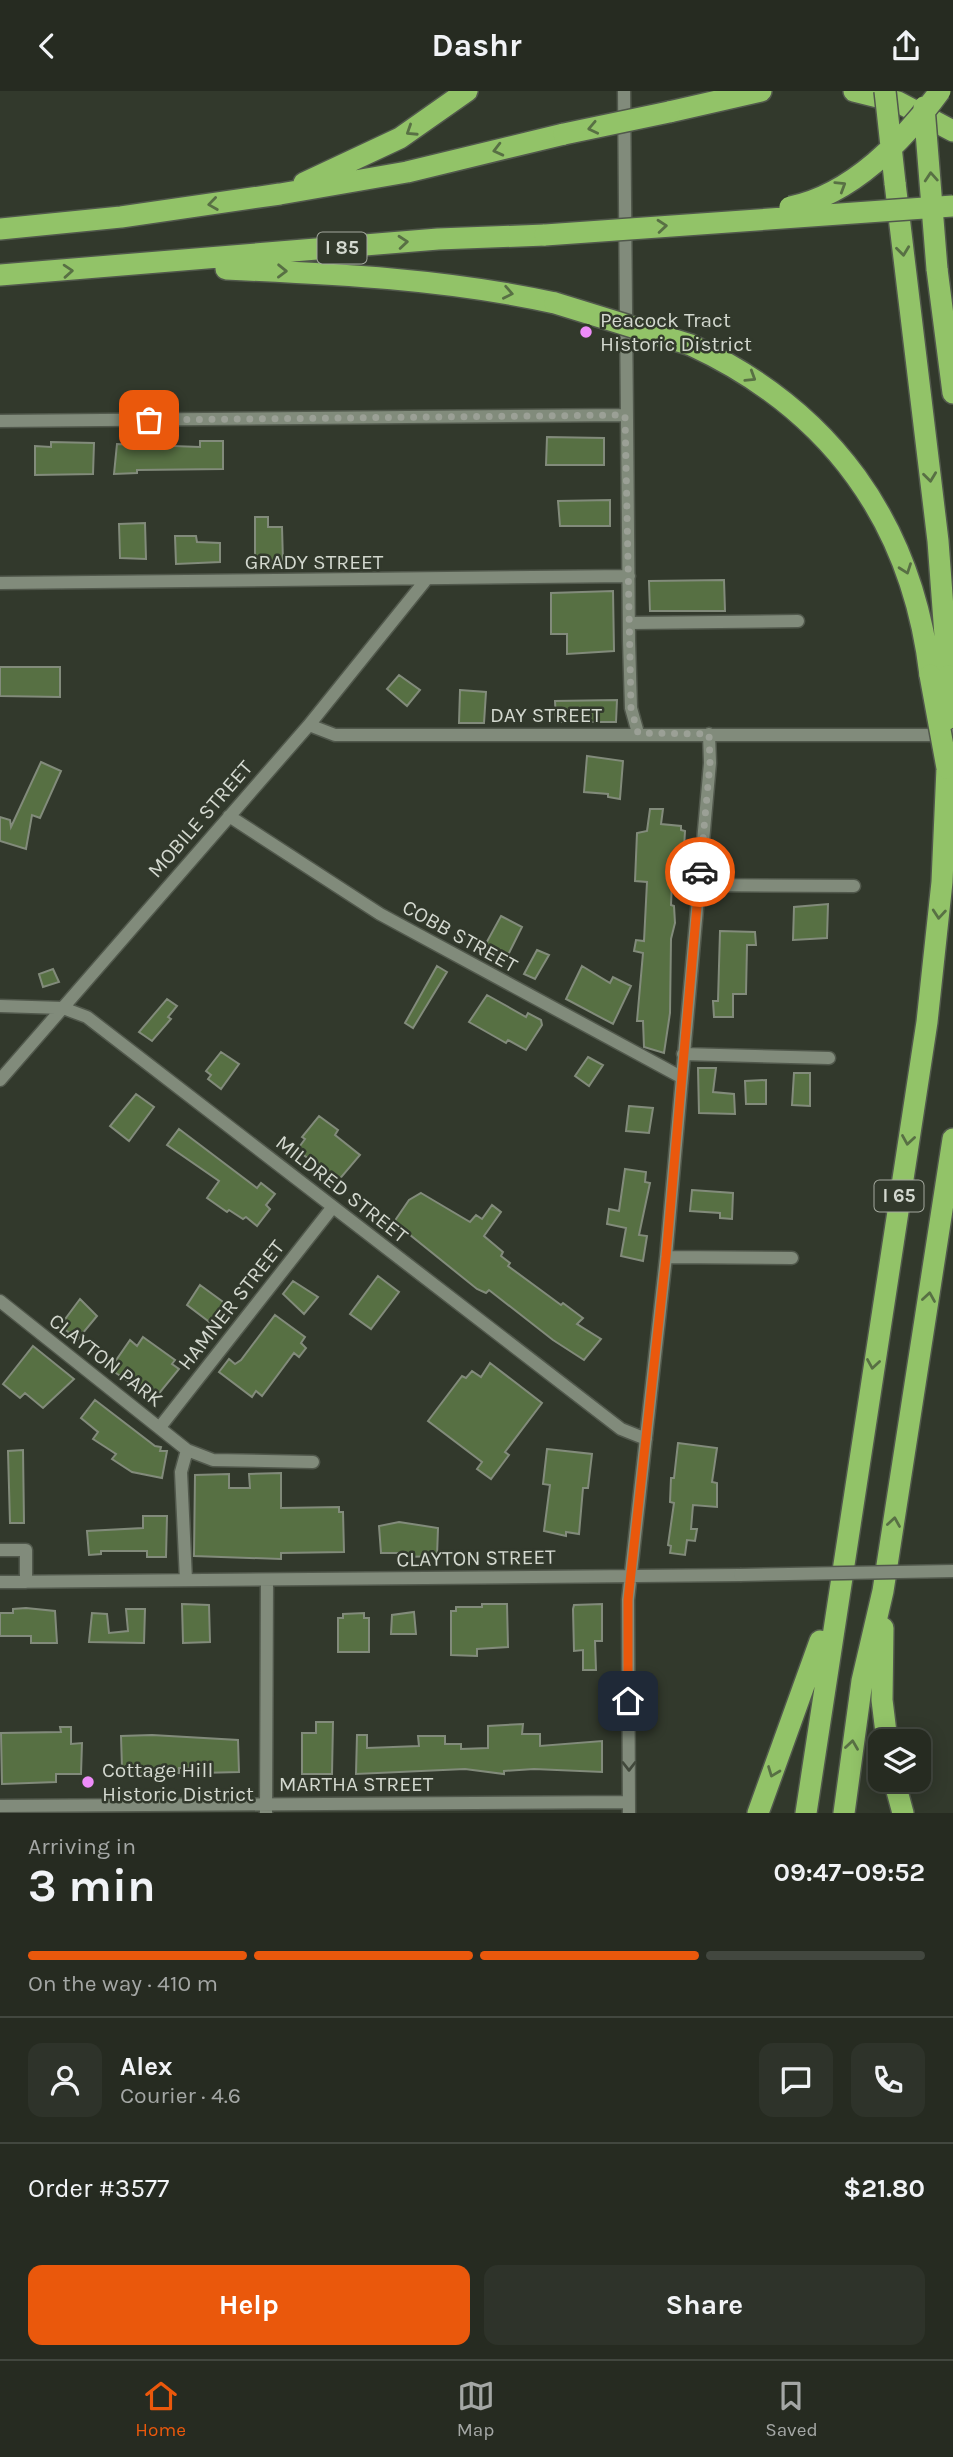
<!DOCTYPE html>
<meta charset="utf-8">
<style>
body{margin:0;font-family:Karla,sans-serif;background:#2e332a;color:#f1f3f6;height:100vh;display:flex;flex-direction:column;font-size:26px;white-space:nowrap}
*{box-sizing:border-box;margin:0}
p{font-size:23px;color:#a4a7a5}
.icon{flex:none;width:38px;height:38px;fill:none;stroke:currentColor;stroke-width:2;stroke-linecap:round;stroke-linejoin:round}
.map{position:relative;height:1722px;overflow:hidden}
.side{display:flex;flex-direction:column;background:#262b21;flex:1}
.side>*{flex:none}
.tools{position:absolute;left:868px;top:1638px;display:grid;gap:14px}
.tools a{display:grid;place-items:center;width:63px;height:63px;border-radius:14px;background:#262b21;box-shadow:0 4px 18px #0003,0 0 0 2px #42473f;font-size:35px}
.pin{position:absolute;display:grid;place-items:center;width:60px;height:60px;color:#fff;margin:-30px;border-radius:14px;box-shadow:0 4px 10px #0006}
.courier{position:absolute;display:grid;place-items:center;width:70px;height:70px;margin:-35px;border:5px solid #ea580c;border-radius:50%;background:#fff;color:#222;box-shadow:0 2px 9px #0007}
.summary em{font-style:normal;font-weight:700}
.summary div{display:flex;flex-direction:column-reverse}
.summary{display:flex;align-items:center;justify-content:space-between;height:119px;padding:0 28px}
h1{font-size:46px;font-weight:700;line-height:52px}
.bar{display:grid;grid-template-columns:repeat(4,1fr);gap:10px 7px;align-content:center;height:84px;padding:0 28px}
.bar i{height:9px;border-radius:5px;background:#42473f}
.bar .current{background:#ea580c}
.bar p{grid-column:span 4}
.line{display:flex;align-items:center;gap:18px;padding:0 28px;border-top:2px solid #42473f}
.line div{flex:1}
.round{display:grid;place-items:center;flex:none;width:74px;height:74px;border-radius:14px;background:#2e332a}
.primary-button{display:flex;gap:14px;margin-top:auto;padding:14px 28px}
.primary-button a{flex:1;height:80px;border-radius:14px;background:#ea580c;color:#fff;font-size:28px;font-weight:700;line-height:80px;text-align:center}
.primary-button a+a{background:#2e332a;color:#f1f3f6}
header{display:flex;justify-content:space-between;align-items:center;height:91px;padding:0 28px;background:#262b21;font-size:32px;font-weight:700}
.tabs{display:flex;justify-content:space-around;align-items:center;height:98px;border-top:2px solid #42473f;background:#262b21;font-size:19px;color:#a4a7a5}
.tabs a{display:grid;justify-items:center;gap:4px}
.tabs .current{color:#ea580c}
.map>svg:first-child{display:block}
</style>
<header><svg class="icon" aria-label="back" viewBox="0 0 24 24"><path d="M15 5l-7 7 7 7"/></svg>Dashr<svg class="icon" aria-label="share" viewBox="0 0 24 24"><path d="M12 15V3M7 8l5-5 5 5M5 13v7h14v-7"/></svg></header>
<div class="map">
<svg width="953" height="1722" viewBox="0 0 953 1722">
<rect width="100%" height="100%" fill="#32392c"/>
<!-- building -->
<path fill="#577043" stroke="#828b7b" stroke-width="2" d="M547 346 604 347V374H546Z
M200 350H223V378L137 379V382L114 383 117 353 200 356Z
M51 351 94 352 93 383 35 384V355L51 356Z
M610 409V435H560L558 410Z
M255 426H268V436H282L283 471 255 470Z
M145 432 146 468 120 467 119 433Z
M175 445H196L197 451 220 452V471L176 473Z
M724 489 725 520H650L649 490Z
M613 500 614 560 567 563V543H551V502Z
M0 576H60V606L0 605Z
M399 584 420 599 407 615 387 598Z
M460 599 486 601 484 632H459Z
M617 609 616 631H556L555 610Z
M587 665 623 670 620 708 608 706V703L584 701Z
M41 671 61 680 40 727 32 724 26 758 0 750V726L10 729 11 736Z
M650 718H663L661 733 681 735V739L685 740 684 757 679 759 676 791H672L671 814 674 815 675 832 671 848 670 922 664 962 644 956 643 930H637L643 862 634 860 636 849 644 850 647 791 635 790 637 742 647 740Z
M828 813 827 847 793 849 794 816Z
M501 825 522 836 506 868 501 870 486 861 484 856Z
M720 840 755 841 756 854H747L746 903H733V926H714L713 910H718Z
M537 859 549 864 535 888 524 883Z
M437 875 447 881 413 937 405 932Z
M582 875 610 892 613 886 631 895 613 933 566 908Z
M53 878 59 891 43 896 39 883Z
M487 904 526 926 528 922 541 929 542 934 526 959 508 949 506 952 469 931Z
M167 908 177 915 168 926 171 928 152 950 139 941Z
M221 961 239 973 221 998 208 988 211 984 206 980Z
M588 966 603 974 589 995 575 985Z
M698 977H716L713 1001 734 1003 735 1023 699 1022Z
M794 982H810V1015L792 1014Z
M766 989V1013H746L745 990Z
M136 1003 154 1016 129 1050 110 1035Z
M629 1015 653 1017 649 1042 626 1040Z
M319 1025 338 1039 335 1044 360 1064 338 1090 297 1059 305 1048 302 1046Z
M179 1038 257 1097 261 1092 275 1103 266 1114 270 1118 257 1135 246 1126 243 1128 229 1119 227 1121 207 1107 219 1090 167 1054Z
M625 1078 646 1081 645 1091 650 1092 639 1144 647 1145 643 1170 621 1165 626 1137 607 1133 609 1118 619 1120Z
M692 1099 733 1102 732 1128 720 1127V1122L690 1120Z
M421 1102 470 1131 476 1124 482 1128 492 1114 501 1121 484 1145 503 1161 501 1165 510 1172 508 1175 561 1214 563 1212 583 1227 577 1233 601 1248 584 1269 553 1249 489 1199 486 1202 477 1198 394 1131 409 1109Z
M378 1185 399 1201 371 1238 350 1223Z
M293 1190 318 1206 304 1223 283 1203Z
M200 1194 230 1216 216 1236 187 1214Z
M80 1208 97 1225 78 1248 60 1235Z
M275 1224 305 1246 301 1252 306 1257 299 1266 294 1262 262 1305 256 1300 252 1306 219 1281 229 1268 235 1273 241 1269Z
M143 1246 175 1269 172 1273 179 1278 157 1305 150 1300 147 1303 110 1278 130 1249 137 1255Z
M33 1255 74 1288 43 1317 25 1302 20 1307 3 1293Z
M490 1272 542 1312 505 1361 509 1364 491 1388 477 1378 482 1371 428 1330 462 1285 466 1287 472 1280 481 1286Z
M95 1309 155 1355 161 1356 160 1360H167L162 1387 132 1381 112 1368 116 1363 93 1348 98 1341 81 1327Z
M678 1352 717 1357 712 1391 717 1392V1416L693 1414 691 1438H697L695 1450 687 1449 685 1464 670 1462 671 1455 668 1454 674 1412 670 1411 671 1387H674Z
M547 1358 592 1363 588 1397H583L579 1443 566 1441V1445L544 1440 550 1394 543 1393Z
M23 1359 24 1432H10L8 1360Z
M281 1382V1417L339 1416V1421H343L344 1461 281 1462V1468L194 1465 195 1384 229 1383V1397H250L249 1383Z
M143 1425H167L166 1466H147V1460H101V1463L89 1464 87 1440 143 1437Z
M399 1431 438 1437 437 1465 406 1466V1462H381L379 1435Z
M182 1513 209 1514 210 1551 183 1552Z
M482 1513H507L508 1556 477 1558V1565L451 1564V1520H456V1516H482Z
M602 1513V1550H595L596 1579H583V1559L574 1560 573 1518 574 1514Z
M26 1517 55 1520 57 1552H31V1545H0V1522H13V1518Z
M126 1518H145L144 1552 89 1551 92 1522 107 1523 109 1542 128 1540Z
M414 1521 416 1543H391L392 1524Z
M364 1522V1527H369V1561H338V1527H343V1523Z
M316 1631H333L332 1683H302V1642H316Z
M523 1633 522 1643H540V1655L602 1650V1681L534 1678 504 1680V1683L465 1678 356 1683 357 1644H367V1657L419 1655 418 1645H445V1653H461V1658L488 1657V1635Z
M60 1636H71V1653L82 1652 81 1683H56V1691L2 1693 1 1642 61 1641Z
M152 1644 238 1649 239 1681 200 1682V1677H179V1682H137V1677H122L121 1645Z"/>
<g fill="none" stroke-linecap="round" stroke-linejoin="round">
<!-- minor casing -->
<g stroke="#51584c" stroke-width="15">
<path id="minor" d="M624 0 629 549 631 617 638 642
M0 330 625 324
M0 492 629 485
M631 532 798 530
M309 634 335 644H953
M229 725 380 823 681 986
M699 794 854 795
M0 915 63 917 87 926 621 1338 646 1348
M683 963 829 967
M0 989 309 634 425 490
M666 1166 792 1167
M0 1210 187 1359 213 1369 313 1371
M160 1336 332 1117
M0 1459H26V1491
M186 1489 181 1381 187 1359
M0 1491 740 1484
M0 1715 629 1711
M266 1722 267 1489
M629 1722 628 1509 666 1166 710 672 709 643"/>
</g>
<!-- highway casing -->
<g stroke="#51584c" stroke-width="24">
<path id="highway" d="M854 0 898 11 953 40
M669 21 761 0
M304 92 400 47 467 0
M895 92 938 450 948 585
M0 138 121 126 280 103 407 81 564 43
M226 178C337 183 446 188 555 212
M937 178 953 302
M0 184 438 148 545 144
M691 254C831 319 912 431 930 584
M883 1537 882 1609 887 1650
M894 1689 903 1722
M758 1722 820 1550
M806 1722 927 931 942 791 947 677
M844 1722 862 1590 883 1500 953 1048"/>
</g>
<!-- minor -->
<use href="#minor" stroke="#818b7b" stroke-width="12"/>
<!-- highway -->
<use href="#highway" stroke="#92c368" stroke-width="21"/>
<!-- minor-bridge casing -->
<g stroke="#51584c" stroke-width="15" stroke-linecap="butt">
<path id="minor-bridge" d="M740 1484 953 1480"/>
</g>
<!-- highway-bridge casing -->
<g stroke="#51584c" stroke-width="24" stroke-linecap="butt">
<path id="highway-bridge" d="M885 0 895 92
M924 16 937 178
M564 43 669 21
M790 116C852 104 905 48 940 0
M545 144 953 115
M555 212 691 254
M930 584 947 677
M947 628 948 585"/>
</g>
<!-- minor-bridge -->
<use href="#minor-bridge" stroke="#818b7b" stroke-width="12"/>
<!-- highway-bridge -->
<use href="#highway-bridge" stroke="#92c368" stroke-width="21"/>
</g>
<!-- one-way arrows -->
<defs><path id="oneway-chevron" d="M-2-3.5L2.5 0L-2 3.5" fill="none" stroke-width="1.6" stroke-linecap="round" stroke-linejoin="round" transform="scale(1.75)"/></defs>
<g stroke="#587044">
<use href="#oneway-chevron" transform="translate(593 37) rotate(168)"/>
<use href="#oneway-chevron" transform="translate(411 40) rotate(147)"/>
<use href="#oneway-chevron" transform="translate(498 59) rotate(166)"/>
<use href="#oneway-chevron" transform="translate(931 86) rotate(-94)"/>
<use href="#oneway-chevron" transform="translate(841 95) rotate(-32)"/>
<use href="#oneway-chevron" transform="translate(213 113) rotate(172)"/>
<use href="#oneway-chevron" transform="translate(662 135) rotate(-5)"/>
<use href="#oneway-chevron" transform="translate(403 151) rotate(-5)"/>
<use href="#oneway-chevron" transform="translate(903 160) rotate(83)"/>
<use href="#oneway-chevron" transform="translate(68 180) rotate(-4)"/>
<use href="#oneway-chevron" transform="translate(282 180) rotate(1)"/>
<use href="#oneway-chevron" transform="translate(508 202) rotate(11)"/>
<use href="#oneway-chevron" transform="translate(751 286) rotate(32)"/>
<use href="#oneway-chevron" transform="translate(930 386) rotate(83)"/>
<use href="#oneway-chevron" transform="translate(906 478) rotate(70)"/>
<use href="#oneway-chevron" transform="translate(939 823) rotate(95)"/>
<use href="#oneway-chevron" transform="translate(908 1049) rotate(99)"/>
<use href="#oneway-chevron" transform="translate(929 1206) rotate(-81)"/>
<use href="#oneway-chevron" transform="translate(873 1273) rotate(99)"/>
<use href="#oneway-chevron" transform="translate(894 1431) rotate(-81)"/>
<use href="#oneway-chevron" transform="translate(852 1654) rotate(-82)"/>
<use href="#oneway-chevron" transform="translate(773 1681) rotate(111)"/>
</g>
<use stroke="#42493c" href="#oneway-chevron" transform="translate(629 1675) rotate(90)"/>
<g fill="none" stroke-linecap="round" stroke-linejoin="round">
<!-- done -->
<path stroke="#9ba096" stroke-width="7" stroke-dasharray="0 12.6" d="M149 329 625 324 631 617 638 642 709 643 710 672 700 781"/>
<!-- route -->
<path stroke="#ea580c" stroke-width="9" d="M628 1610V1509L666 1166 700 781"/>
</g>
<!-- markers -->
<g fill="#ee8cf9" stroke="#32392c" stroke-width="2.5">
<circle cx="586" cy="241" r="7"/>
<circle cx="88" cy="1691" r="7"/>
</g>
<g text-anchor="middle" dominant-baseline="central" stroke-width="5" stroke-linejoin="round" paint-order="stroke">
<!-- shield labels -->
<g fill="#32392c" stroke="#a3a89e" stroke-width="2">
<rect x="317.5" y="141.5" width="49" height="31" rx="5"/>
<rect x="874.5" y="1089.5" width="49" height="31" rx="5"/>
</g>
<g font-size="19" font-weight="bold" fill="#d3d8cf">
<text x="342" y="157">I 85</text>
<text x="899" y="1105">I 65</text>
</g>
<!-- poi labels -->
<g font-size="21" fill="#d3d8cf" stroke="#32392c" text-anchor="start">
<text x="600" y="229">Peacock Tract<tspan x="600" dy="24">Historic District</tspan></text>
<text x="102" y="1679">Cottage Hill<tspan x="102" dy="24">Historic District</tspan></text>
</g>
<!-- street labels -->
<g font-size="21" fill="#d3d8cf" stroke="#32392c">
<text x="314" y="471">GRADY STREET</text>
<text x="546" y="624">DAY STREET</text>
<text transform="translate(200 728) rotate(-49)">MOBILE STREET</text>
<text transform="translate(460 845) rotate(29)">COBB STREET</text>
<text transform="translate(342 1098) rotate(38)">MILDRED STREET</text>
<text transform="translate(231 1214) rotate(-52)">HAMNER STREET</text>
<text transform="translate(106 1269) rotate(38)">CLAYTON PARK</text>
<text transform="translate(476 1467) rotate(-1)">CLAYTON STREET</text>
<text x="356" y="1693">MARTHA STREET</text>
</g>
</g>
</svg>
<div class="tools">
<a><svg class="icon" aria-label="layers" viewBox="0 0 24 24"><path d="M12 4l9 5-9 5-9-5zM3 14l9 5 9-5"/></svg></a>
</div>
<div class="pin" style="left:149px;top:329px;background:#ea580c"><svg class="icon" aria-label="bag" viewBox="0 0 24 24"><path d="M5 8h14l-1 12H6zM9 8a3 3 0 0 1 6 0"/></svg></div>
<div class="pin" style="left:628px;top:1610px;background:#1f2937"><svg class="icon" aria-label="home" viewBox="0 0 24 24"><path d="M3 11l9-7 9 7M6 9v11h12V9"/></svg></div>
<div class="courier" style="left:700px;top:781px"><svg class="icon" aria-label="car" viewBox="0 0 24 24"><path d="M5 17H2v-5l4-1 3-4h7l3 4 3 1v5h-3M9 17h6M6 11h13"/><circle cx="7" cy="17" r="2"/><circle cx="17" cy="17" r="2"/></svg></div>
</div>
<section class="side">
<div class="summary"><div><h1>3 min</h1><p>Arriving in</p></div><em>09:47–09:52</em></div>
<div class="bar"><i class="current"></i><i class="current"></i><i class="current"></i><i></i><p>On the way · 410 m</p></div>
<div class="line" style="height:126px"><a class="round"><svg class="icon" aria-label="person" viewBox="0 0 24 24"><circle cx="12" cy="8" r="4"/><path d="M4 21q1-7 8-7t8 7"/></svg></a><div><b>Alex</b><p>Courier · 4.6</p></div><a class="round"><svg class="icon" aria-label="chat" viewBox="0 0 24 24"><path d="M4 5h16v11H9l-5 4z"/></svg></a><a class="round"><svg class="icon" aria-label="phone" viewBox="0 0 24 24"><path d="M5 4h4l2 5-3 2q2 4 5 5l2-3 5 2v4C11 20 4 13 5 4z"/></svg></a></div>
<div class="line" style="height:91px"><div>Order #3577</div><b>$21.80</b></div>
<div class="primary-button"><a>Help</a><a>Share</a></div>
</section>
<nav class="tabs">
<a class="current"><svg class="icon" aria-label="home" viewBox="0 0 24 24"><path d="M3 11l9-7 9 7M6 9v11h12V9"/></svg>Home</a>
<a><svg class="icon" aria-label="map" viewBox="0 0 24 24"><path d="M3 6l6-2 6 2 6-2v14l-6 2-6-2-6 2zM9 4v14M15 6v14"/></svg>Map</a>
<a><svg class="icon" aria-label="saved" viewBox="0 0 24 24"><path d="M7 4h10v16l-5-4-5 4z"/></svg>Saved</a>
</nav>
